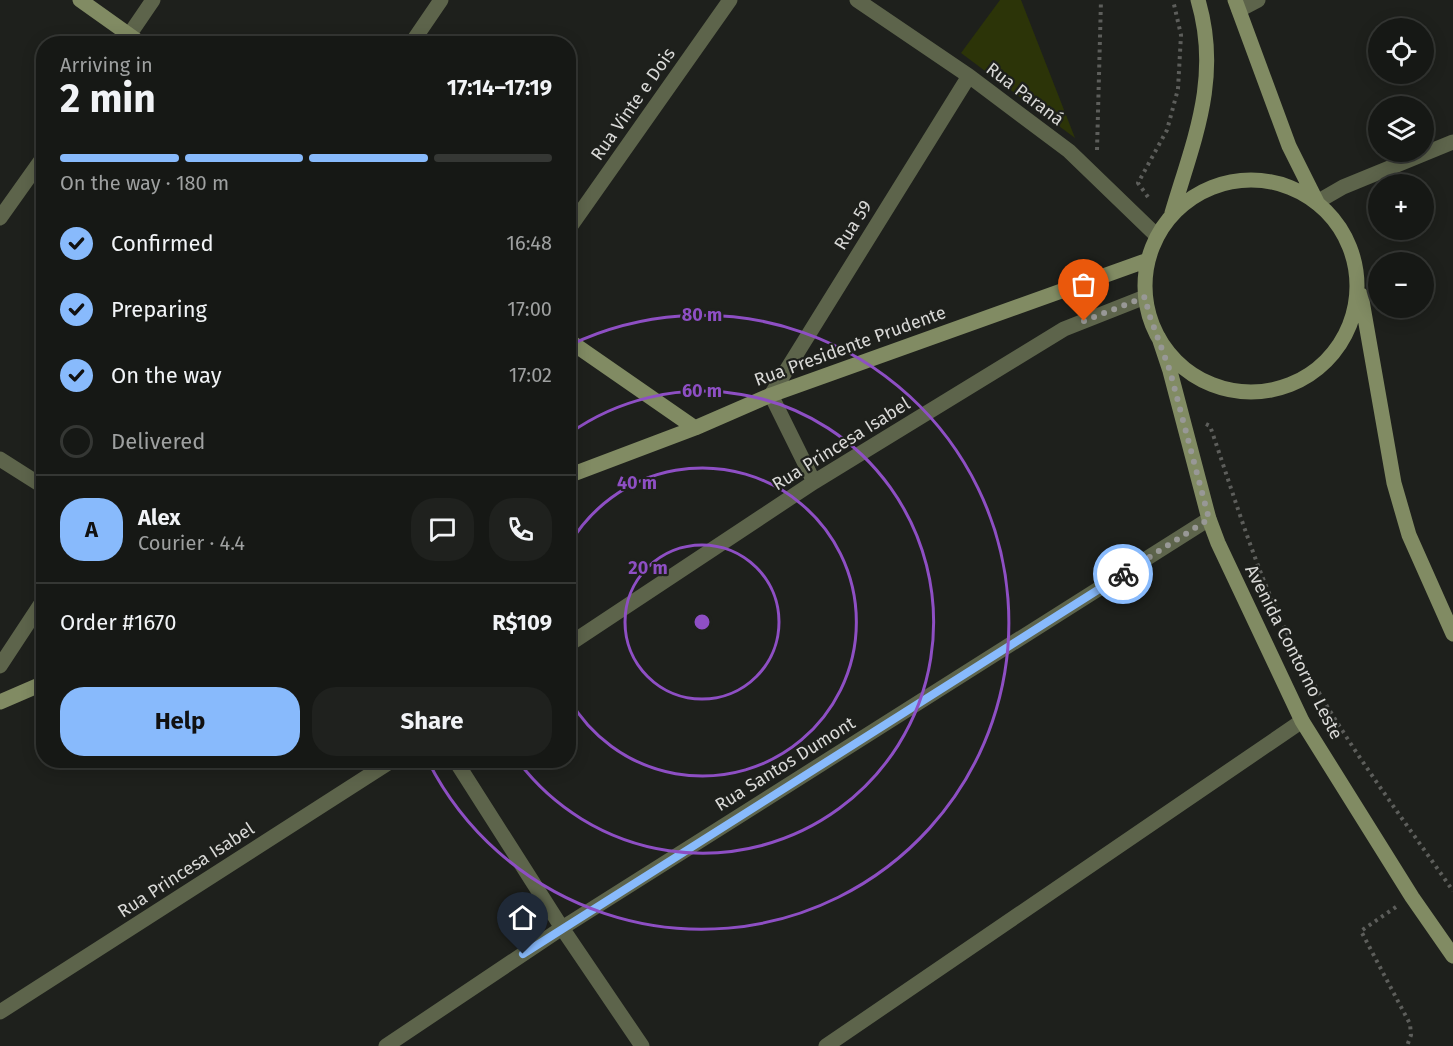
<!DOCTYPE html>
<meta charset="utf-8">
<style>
body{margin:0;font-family:"Fira Sans",sans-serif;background:#1f211e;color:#f1f3f6;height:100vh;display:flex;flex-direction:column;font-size:22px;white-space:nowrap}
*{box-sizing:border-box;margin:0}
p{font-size:20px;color:#9ea0a0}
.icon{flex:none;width:33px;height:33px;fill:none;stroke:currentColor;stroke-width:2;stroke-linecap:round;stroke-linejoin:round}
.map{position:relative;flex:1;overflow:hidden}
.side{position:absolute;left:36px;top:36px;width:540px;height:732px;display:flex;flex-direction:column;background:#161815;border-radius:24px;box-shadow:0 3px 15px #0003,0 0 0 2px #353734}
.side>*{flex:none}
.fabs{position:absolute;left:1368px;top:18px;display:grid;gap:12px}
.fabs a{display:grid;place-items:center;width:66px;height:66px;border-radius:50%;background:#161815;box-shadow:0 3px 15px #0003,0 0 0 2px #353734;font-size:30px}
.pin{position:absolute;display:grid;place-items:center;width:51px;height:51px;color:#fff;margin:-62px -26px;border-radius:50% 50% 50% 0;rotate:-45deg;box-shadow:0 0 6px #0007}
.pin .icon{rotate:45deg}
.courier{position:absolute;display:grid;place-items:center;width:60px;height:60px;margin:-30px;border:4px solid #88bafc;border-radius:50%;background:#fff;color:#222;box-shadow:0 2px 8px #0007}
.head em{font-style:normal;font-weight:700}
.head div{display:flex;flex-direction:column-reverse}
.head{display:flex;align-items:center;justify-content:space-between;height:102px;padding:0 24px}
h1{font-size:39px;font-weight:700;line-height:45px}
.bar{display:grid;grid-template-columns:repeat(4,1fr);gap:9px 6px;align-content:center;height:72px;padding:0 24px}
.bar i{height:8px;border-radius:4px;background:#353734}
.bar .selected{background:#88bafc}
.bar p{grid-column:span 4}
.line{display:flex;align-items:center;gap:15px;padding:0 24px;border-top:2px solid #353734}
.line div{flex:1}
.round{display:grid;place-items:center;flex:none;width:63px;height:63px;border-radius:24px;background:#1f211e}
ol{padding:0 24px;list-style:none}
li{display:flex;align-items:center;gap:18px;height:66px}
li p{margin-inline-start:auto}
li .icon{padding:6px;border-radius:50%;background:#88bafc;color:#111;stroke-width:4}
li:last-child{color:#9ea0a0}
li i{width:33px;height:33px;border:3px solid #353734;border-radius:50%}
.button{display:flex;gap:12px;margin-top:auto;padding:12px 24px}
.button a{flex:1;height:69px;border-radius:24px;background:#88bafc;color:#111;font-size:24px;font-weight:700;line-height:69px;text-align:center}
.button a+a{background:#1f211e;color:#f1f3f6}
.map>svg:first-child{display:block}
</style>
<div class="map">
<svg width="1453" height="1046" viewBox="0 0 1453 1046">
<rect width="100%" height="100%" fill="#1e201c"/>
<!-- green -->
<path fill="#2c3408" d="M1000 0H1021L1075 138 961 53Z"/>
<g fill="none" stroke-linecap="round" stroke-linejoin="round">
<!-- path -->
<path stroke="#5d5e5b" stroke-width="4" stroke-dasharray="3 4.5" stroke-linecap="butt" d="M1097 150 1101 0
M1148 197 1138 183 1167 130 1178 89 1181 35 1173 0
M1206 424 1210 426C1234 495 1254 565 1286 631 1330 723 1395 807 1453 891
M1396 907 1361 931 1410 1024 1411 1035 1407 1046"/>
<!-- street -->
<path stroke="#5d644b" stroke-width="15" d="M857 0 969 76 1069 151 1157 236
M1239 10 1258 0
M123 44 153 0
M411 44 441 0
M1317 202 1343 187 1453 142
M0 218 44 156
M568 230 730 0
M0 459 44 487
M814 482 771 395 969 76
M568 645 814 482 1064 329 1145 297
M0 666 44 599
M455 760 562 928 642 1046
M0 1012 393 760
M386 1046 562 928 1209 519
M826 1046 1302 721"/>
<!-- secondary -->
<path stroke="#818b63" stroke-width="15" d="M80 0 142 44
M1235 0 1289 146 1317 202
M1145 286a106 106 0 1 1 212 0a106 106 0 1 1-212 0Z
M1172 213C1194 139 1221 78 1198 0
M1361 295 1394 483 1409 535 1453 634
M1159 338 1170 371 1209 519 1218 543 1302 721 1412 897 1453 956
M568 340 695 428
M568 476 695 428 771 395 1148 260
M0 702 44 683"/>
</g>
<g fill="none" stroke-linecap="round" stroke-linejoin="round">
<!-- done -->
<path stroke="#989896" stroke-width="6" stroke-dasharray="0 10.8" d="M1084 321 1145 297 1149 314 1170 371 1209 519 1123 574"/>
<!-- route -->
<path stroke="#88bafc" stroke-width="8" d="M523 954 1123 574"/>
</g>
<!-- distance rings -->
<g fill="none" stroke="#8e4fc4" stroke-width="3">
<circle cx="702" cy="622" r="77"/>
<path d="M569 545A154 154 0 1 1 569 699"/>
<path d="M570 433A231 231 0 1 1 518 761"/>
<path d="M570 345A307 307 0 1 1 428 761"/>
</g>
<g text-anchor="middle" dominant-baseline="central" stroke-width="4.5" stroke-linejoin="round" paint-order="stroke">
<!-- street labels -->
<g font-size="18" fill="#d9d9d7" stroke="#1e201c">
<text transform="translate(1025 94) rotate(37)">Rua Paraná</text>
<text transform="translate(633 104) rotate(-55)">Rua Vinte e Dois</text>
<text transform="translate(853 225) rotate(-58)">Rua 59</text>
<text transform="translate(850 346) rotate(-20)">Rua Presidente Prudente</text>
<text transform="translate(841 444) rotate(-32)">Rua Princesa Isabel</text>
<text transform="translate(1294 652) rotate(63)">Avenida Contorno Leste</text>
<text transform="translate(785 764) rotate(-32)">Rua Santos Dumont</text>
<text transform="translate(186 870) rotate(-33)">Rua Princesa Isabel</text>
</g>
</g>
<circle cx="702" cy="622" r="9" fill="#8e4fc4" stroke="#1e201c" stroke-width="3"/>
<g font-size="18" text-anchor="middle" font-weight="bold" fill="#8e4fc4" stroke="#1e201c" stroke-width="4.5" stroke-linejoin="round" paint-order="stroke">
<text x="702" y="321">80 m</text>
<text x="702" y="397">60 m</text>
<text x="637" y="489">40 m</text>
<text x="648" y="574">20 m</text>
</g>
</svg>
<div class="fabs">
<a><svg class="icon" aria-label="locate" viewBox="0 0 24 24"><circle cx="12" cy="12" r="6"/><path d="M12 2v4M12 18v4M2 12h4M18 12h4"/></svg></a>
<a><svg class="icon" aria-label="layers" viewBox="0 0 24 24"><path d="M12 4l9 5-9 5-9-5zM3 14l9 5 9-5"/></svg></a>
<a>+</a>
<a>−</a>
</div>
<div class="pin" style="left:1084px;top:321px;background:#ea580c"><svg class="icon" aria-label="bag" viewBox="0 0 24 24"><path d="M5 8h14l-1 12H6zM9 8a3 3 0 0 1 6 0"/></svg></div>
<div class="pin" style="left:523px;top:954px;background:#1f2937"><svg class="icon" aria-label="home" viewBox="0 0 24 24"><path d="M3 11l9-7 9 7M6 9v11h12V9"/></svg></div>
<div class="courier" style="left:1123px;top:574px"><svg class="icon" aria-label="bike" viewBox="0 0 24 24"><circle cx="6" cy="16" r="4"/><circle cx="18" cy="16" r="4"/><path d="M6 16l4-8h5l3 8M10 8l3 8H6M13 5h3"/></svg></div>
<section class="side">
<div class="head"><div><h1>2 min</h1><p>Arriving in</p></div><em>17:14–17:19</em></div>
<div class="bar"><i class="selected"></i><i class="selected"></i><i class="selected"></i><i></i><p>On the way · 180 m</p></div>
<ol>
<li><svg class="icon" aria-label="check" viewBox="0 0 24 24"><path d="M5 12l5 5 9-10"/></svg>Confirmed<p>16:48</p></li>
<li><svg class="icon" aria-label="check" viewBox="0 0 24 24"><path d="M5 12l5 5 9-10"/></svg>Preparing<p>17:00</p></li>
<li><svg class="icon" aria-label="check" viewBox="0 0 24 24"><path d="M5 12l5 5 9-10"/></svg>On the way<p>17:02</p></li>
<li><i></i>Delivered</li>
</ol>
<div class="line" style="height:108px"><b class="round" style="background:#88bafc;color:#111">A</b><div><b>Alex</b><p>Courier · 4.4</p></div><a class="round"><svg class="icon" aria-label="chat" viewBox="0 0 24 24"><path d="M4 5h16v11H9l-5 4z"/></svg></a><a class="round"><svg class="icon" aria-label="phone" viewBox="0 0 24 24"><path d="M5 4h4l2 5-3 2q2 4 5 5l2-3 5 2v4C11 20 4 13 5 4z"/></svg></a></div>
<div class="line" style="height:78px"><div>Order #1670</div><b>R$109</b></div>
<div class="button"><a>Help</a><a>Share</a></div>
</section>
</div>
